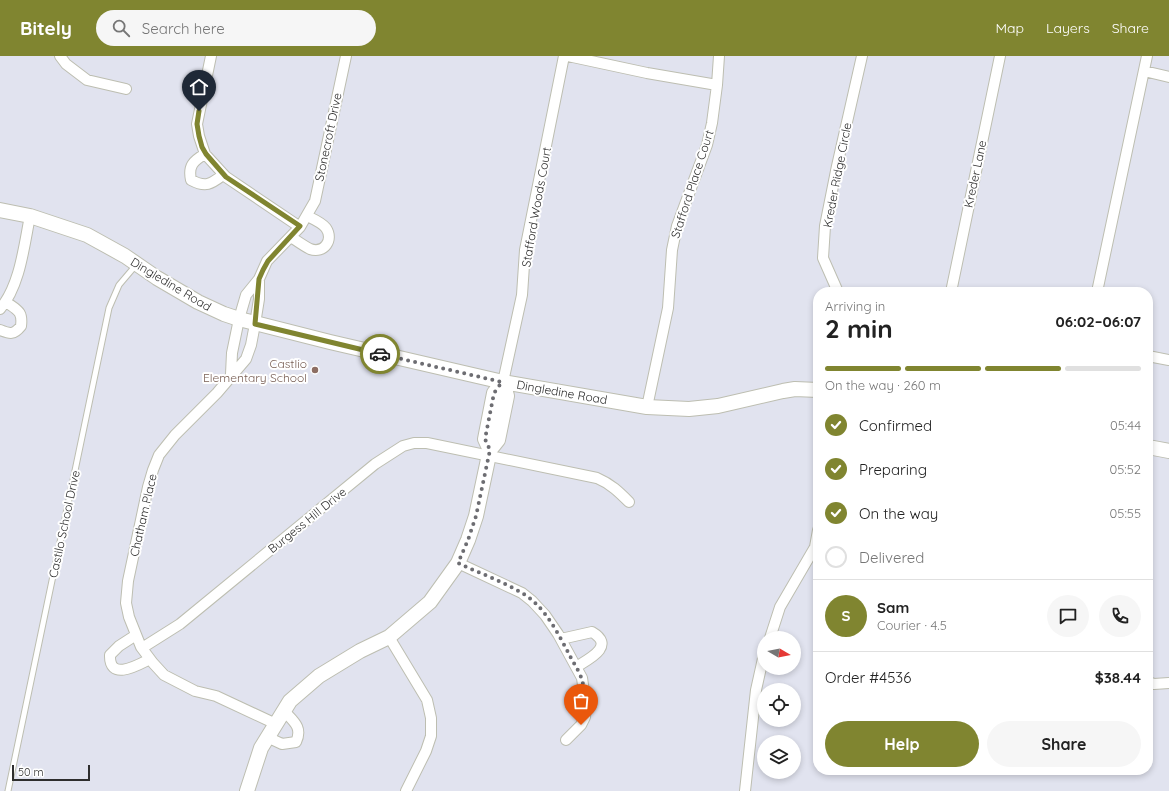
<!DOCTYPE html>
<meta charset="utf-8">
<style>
body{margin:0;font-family:Quicksand,sans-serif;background:#f6f6f6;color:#222;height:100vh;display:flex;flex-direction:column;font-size:15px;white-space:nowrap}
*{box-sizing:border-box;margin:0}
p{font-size:13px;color:#767676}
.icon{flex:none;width:22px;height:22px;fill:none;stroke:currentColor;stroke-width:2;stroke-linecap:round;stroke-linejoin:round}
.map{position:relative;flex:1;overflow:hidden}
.panel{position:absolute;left:813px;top:231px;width:340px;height:488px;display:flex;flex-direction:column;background:#fff;border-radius:16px;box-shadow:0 2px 6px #0003}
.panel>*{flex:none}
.needle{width:26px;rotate:100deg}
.controls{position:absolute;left:757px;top:575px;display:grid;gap:8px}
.controls a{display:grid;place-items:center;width:44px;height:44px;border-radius:50%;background:#fff;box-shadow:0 2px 6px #0003;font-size:20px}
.scale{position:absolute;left:12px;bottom:10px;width:78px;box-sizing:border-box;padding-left:4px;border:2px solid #2e2e2e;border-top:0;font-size:11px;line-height:14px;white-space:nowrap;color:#2e2e2e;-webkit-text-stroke:3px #fff;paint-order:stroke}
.pin{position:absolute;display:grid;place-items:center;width:34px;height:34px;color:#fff;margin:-41px -17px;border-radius:50% 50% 50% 0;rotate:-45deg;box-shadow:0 0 4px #0007}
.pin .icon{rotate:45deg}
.courier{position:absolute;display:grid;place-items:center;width:40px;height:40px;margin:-20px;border:3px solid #808530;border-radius:50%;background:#fff;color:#222;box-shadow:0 1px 5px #0007}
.headline em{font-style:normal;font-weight:700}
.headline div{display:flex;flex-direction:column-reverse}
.headline{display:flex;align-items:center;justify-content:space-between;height:68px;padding:0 12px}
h1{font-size:26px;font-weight:700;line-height:30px}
.bar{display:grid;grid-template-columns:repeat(4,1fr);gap:6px 4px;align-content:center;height:48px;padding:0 12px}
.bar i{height:5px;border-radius:3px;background:#e0e0e0}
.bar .on{background:#808530}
.bar p{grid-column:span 4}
.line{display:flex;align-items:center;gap:10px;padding:0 12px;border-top:1px solid #e0e0e0}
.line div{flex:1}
.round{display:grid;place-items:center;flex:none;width:42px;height:42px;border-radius:21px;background:#f6f6f6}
ol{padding:0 12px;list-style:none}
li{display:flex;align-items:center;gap:12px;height:44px}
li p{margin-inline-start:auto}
li .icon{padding:4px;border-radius:50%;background:#808530;color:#fff;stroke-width:4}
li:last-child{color:#767676}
li i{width:22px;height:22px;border:2px solid #e0e0e0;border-radius:50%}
.button{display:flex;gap:8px;margin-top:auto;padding:8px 12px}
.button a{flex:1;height:46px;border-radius:24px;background:#808530;color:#fff;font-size:16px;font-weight:700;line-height:46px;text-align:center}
.button a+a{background:#f6f6f6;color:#222}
header{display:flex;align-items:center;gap:24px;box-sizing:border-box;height:56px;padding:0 20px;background:#808530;color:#fff}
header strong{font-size:19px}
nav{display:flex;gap:22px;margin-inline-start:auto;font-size:14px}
.search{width:280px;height:36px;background:#f6f6f6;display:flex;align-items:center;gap:10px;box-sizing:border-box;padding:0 14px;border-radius:22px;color:#767676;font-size:15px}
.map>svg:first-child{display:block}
</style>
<header>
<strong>Bitely</strong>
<div class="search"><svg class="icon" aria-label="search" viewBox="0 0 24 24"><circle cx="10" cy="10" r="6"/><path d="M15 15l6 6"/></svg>Search here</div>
<nav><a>Map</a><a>Layers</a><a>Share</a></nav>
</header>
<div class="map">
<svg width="1169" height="735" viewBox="0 0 1169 735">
<rect width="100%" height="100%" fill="#e1e3ef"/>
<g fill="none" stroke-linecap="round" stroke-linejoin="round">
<!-- lane casing -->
<g stroke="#bdbeb1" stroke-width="7">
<path id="lane" d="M8 735 109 252 119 229 136 209"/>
</g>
<!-- street casing -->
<g stroke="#bdbeb1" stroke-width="12">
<path id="street" d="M60 0 66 8 87 24 126 33
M211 0 197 68 199 80 205 98 226 121 300 171
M568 0 647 17 717 29
M1144 15 1169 21
M205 98C193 105 188 110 191 124 206 132 211 128 223 119
M291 181C297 185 304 190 310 193 324 198 334 184 326 172 321 166 313 163 307 160
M259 223V243L255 268 251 289 246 303 217 337 175 379 159 399 153 414 148 431 128 525 126 547 129 561 141 591 153 607 164 619 195 635 216 640 276 668
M838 236 823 202 825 170 837 110 862 0
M951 236 1000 0
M1097 236 1147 0
M0 253C20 230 24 190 30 160
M0 274C10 278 14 279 21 270 23 255 17 254 6 246
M1148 300 1169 304
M231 318 232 297 239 263 246 239 259 223 267 205 300 171 315 145 346 0
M503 326 522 239 525 194 564 0
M647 351 668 252 672 194 677 170 707 89 712 67 717 29 719 0
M458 507 522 537 532 545 545 559 558 578 582 622 586 649 585 661 581 669 566 684
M136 579 119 590 110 599C109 626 138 609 150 603
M389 581 427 644 431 662V680L426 695 406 735
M770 582 780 551 815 491 818 474
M561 583 592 576C616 590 589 603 576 611
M142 592 180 568 375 408 403 390 414 387H427L597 422C611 428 619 436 629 446
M1148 626 1154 628 1169 627
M267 681 282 688 296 686C303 671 293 665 284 655
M745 735 756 634 764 598"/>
</g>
<!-- secondary casing -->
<g stroke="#bdbeb1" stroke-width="16">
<path id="secondary" d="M0 154 30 160 87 179 125 200 157 222 198 246 224 258 239 263 330 286 503 326 647 351 689 353 718 350 783 335 795 333 818 334
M1148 391 1169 395
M490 394 485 383 494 337 503 326
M247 735 261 692 290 645 319 620 360 595 389 581 430 546 458 507 468 484 476 460 490 394 498 384 507 340 503 326"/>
</g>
<!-- lane -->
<use href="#lane" stroke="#fff" stroke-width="5"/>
<!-- street -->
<use href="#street" stroke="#fff" stroke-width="10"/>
<!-- secondary -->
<use href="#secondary" stroke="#fff" stroke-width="14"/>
</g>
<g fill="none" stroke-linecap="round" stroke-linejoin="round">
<!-- done -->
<path stroke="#6d6d72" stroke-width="4" stroke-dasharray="0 7.2" d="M380 298 502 326 494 337 485 383 490 394 476 460 468 484 458 507C479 517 502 525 522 537 545 550 559 579 571 602 575 609 580 617 582 624 586 639 588 654 581 669"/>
<!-- route -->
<path stroke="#808530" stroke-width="5" d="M199 55 197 68 199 80 202 91 206 98 226 121 300 170 268 205 263 214 259 223 255 268 380 298"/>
</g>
<!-- markers -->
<circle fill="#8d6e63" stroke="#fff" stroke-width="1.5" cx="315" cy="314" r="4"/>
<g text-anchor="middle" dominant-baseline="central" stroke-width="4" stroke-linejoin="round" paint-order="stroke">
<!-- street labels -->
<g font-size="12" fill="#2e2e2e" stroke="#fff">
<text transform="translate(328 81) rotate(-78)">Stonecroft Drive</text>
<text transform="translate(975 118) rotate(-78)">Kreder Lane</text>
<text transform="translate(837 119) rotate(-79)">Kreder Ridge Circle</text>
<text transform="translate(692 128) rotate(-72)">Stafford Place Court</text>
<text transform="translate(536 151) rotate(-80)">Stafford Woods Court</text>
<text transform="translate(171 228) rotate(31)">Dingledine Road</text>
<text transform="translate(562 336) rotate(10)">Dingledine Road</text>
<text transform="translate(143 459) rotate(-77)">Chatham Place</text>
<text transform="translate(307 464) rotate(-39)">Burgess Hill Drive</text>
<text transform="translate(64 468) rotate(-78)">Castilo School Drive</text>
</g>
<!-- education labels -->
<g font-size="12" fill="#785e54" stroke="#fff" text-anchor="end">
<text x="307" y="307">Castlio<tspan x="307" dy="14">Elementary School</tspan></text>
</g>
</g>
</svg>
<div class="controls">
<a><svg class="needle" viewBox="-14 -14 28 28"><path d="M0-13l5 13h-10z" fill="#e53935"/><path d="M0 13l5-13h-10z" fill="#767676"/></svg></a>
<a><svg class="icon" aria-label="locate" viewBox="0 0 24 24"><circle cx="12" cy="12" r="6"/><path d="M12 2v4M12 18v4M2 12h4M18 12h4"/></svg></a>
<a><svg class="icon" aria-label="layers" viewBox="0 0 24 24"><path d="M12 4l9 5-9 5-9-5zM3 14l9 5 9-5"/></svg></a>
</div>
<div class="scale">50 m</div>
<div class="pin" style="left:581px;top:669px;background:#ea580c"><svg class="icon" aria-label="bag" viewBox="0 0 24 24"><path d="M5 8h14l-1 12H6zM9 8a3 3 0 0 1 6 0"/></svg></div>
<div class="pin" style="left:199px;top:55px;background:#1f2937"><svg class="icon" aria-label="home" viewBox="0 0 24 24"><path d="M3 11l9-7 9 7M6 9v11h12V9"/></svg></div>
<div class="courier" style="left:380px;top:298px"><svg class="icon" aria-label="car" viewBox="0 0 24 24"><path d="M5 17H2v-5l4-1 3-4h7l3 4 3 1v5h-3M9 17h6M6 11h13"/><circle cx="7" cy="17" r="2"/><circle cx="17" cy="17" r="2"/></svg></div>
<section class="panel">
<div class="headline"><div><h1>2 min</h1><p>Arriving in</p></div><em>06:02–06:07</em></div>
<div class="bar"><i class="on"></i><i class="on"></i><i class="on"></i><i></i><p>On the way · 260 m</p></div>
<ol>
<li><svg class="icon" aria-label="check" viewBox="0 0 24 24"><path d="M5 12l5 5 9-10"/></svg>Confirmed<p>05:44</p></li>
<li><svg class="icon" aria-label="check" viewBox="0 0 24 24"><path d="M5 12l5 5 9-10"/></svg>Preparing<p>05:52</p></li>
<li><svg class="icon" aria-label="check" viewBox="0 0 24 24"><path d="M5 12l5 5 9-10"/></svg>On the way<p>05:55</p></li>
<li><i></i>Delivered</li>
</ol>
<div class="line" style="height:72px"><b class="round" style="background:#808530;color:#fff">S</b><div><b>Sam</b><p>Courier · 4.5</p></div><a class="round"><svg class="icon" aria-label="chat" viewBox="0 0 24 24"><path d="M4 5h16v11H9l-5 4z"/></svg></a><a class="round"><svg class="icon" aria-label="phone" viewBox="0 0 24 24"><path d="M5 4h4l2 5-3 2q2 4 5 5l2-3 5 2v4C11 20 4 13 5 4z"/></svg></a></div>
<div class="line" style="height:52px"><div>Order #4536</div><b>$38.44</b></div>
<div class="button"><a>Help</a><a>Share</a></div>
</section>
</div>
